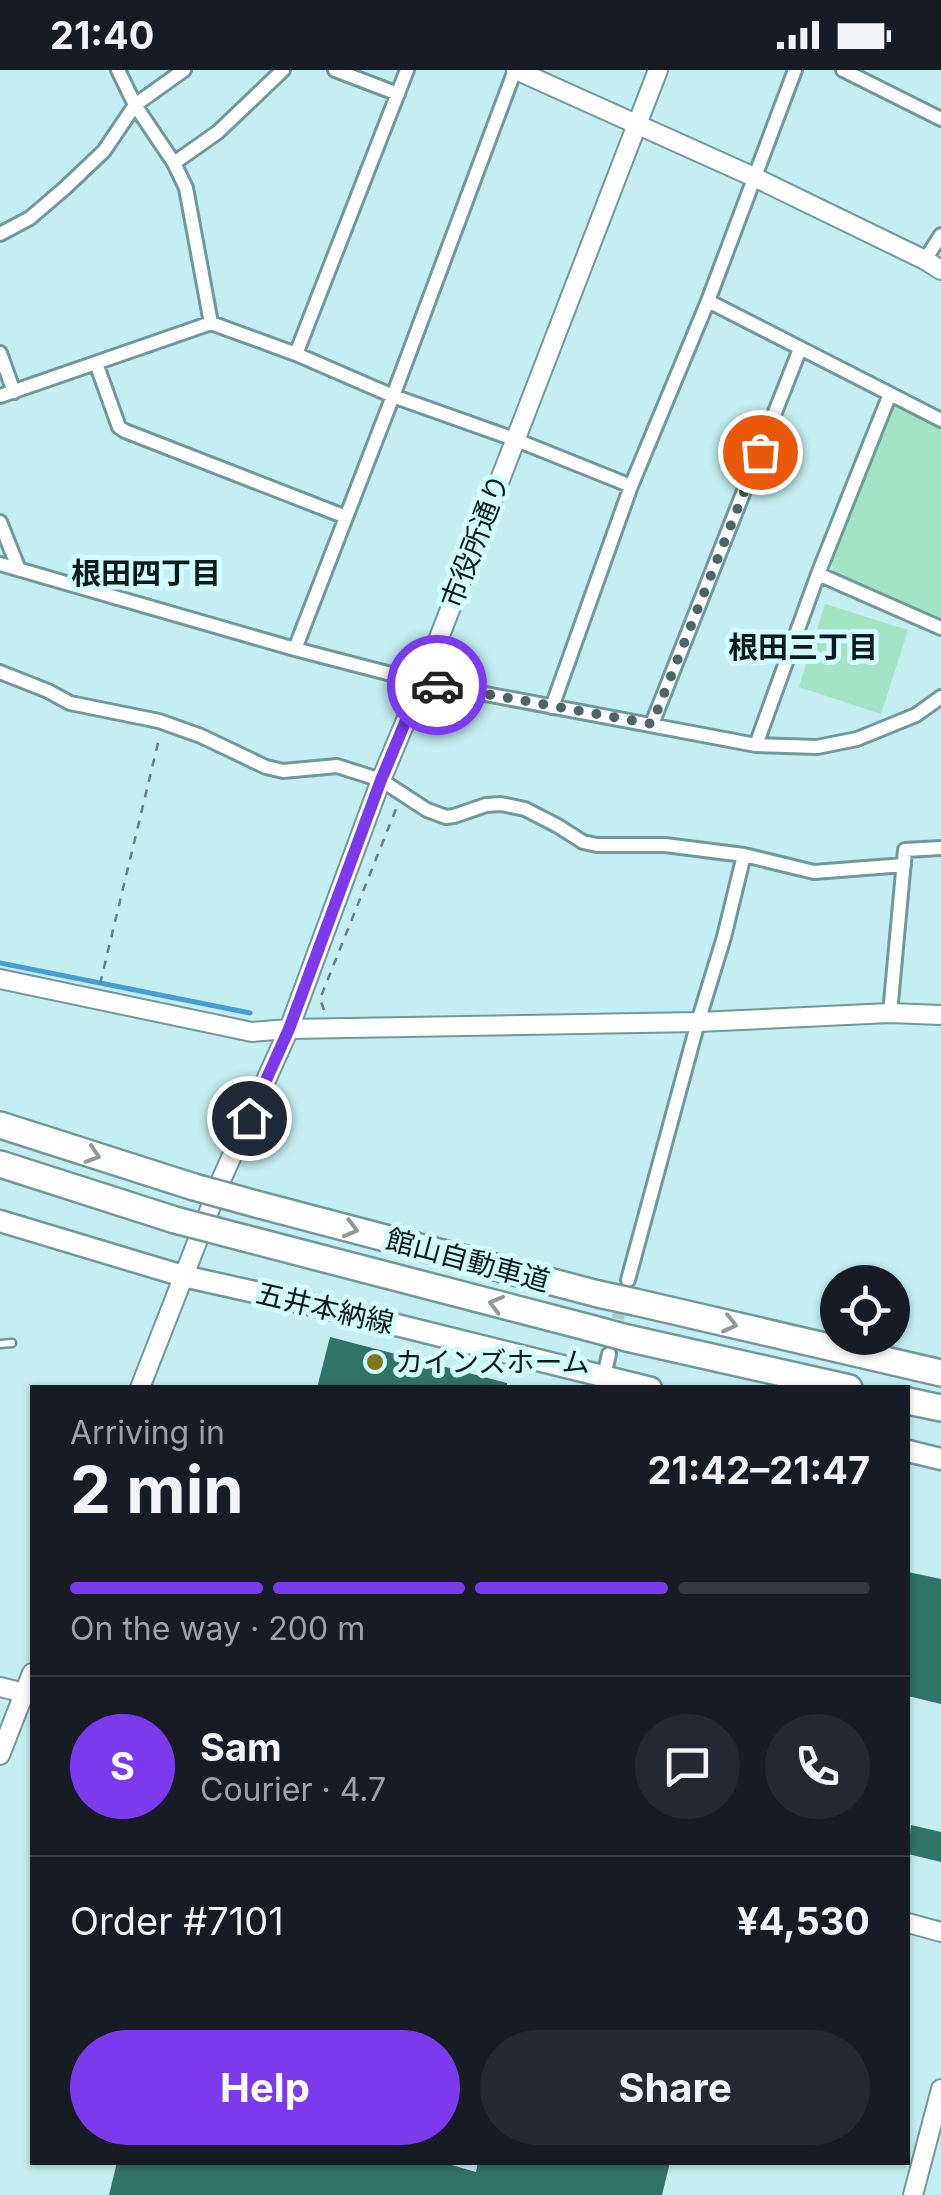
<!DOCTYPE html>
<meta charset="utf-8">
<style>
body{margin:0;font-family:Inter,"Noto Sans JP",sans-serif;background:#242831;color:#f1f3f6;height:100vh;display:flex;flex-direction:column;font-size:38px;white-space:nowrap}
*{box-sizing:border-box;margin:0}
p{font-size:32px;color:#9ea1a6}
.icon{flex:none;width:55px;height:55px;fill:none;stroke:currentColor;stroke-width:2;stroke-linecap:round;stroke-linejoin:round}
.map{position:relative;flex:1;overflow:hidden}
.panel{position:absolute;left:30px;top:1315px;width:880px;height:780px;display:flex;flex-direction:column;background:#171b24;border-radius:0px;box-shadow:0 2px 8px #0004}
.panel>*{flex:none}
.tools{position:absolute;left:820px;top:1195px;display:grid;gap:20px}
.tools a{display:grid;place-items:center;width:90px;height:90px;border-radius:50%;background:#171b24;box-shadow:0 2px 8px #0004;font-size:50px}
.pin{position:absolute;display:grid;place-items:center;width:85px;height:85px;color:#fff;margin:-42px;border:5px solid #fff;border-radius:50%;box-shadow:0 2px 10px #0007}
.courier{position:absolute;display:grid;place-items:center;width:100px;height:100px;margin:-50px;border:8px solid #7c3aed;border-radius:50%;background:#fff;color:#222;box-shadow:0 2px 12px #0007}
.overview em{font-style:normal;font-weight:700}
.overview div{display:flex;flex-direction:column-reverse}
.overview{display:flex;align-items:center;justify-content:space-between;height:170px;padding:0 40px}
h1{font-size:65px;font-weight:700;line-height:75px}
.bar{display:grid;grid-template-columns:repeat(4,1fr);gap:15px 10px;align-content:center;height:120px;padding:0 40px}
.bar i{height:12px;border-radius:8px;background:#363941}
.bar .current{background:#7c3aed}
.bar p{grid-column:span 4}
.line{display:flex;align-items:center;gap:25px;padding:0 40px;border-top:2px solid #363941}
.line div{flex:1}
.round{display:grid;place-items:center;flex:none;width:105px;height:105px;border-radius:52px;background:#242831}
.action{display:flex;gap:20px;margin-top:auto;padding:20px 40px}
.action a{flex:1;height:115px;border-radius:60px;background:#7c3aed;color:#fff;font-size:40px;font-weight:700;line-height:115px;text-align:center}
.action a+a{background:#242831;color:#f1f3f6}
.status{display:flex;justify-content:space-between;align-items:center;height:70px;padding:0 50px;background:#171b24;direction:ltr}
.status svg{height:28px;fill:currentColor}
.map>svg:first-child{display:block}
</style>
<div class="status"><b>21:40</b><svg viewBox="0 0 49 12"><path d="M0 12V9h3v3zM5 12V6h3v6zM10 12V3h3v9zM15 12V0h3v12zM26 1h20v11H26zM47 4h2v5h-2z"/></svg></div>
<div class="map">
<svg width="941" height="2125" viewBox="0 0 941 2125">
<rect width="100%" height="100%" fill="#c4eef1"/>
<!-- green -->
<path fill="#a2e4c3" d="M897 336 941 358V550L834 502 832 494 892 339Z
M825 534 908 560 881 644 799 617Z"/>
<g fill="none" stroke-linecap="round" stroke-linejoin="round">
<!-- stream -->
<path stroke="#4a9cd4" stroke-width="5" d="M0 893 250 943"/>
</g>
<!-- building -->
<path fill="#317369" d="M330 1267 507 1313V1318H317Z
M908 1502 941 1509V1634L908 1626Z
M911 1755 941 1762V1792L908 1784Z
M117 2092H441L476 2102 478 2092H670L662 2125H109Z"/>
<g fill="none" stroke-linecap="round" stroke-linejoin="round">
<!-- minor-tunnel -->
<path stroke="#a8ced1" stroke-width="12" stroke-dasharray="12 6" stroke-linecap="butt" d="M609 1284 623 1227"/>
<!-- service casing -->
<g stroke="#71989b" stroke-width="11">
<path id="service" d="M0 1274 12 1273"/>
</g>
<!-- minor casing -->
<g stroke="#71989b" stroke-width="18">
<path id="minor" d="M118 0 135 35 174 93 186 118 211 253
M335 0 398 24
M843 0 941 49
M174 93 218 62 283 0
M0 164 30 148 65 118 104 81 135 35 184 0
M925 190 941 165
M708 231 941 350
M0 283 14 322
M296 284 407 0
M96 293 119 357 125 361 346 447
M0 326 211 253 296 284 393 326 514 369 631 416
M0 452 18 497
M0 494 295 579 422 612 756 675 817 677 857 669 916 645 941 627
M818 504 941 558
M295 579 393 326 515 0
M0 602 48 621 70 633 159 651 201 666 266 697 283 701 337 696 381 710 427 740 446 747 454 746 486 735 501 734 525 739 558 756 583 772 597 775H665L744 785 814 802 904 795
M552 637 631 416 708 231 795 0
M652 654 800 279
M756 675 818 504 890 324
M890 943 905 780 941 778
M628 1210 698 952 724 867 744 785
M604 1306 609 1284"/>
</g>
<!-- tertiary casing -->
<g stroke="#71989b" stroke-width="22">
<path id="tertiary" d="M516 0 754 107 925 190 941 200
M0 909 252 962 289 959 698 952 890 943 941 945
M140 1318 222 1108 289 959 381 710 422 612 658 0
M0 1617 32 1625
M0 1685 32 1603
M908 1853 941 1862
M913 2125 941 2019"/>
</g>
<!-- primary casing -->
<g stroke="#71989b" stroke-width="25">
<path id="primary" d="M0 1151 183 1206 344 1242 651 1318
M908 1381 941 1389"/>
</g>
<!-- motorway casing -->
<g stroke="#71989b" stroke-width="30">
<path id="motorway" d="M0 1055 194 1117
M0 1094 175 1150
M256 1134 598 1224
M244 1168 590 1258
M635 1232 941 1303
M627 1268 849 1318
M908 1331 941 1338"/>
</g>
<!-- path -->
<path stroke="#648183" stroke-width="2.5" stroke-dasharray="8 8" stroke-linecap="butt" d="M100 914 159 669
M324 940 320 929 396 739"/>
<!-- service -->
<use href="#service" stroke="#fff" stroke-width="6"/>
<!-- minor -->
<use href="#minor" stroke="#fff" stroke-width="12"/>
<!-- tertiary -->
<use href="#tertiary" stroke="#fff" stroke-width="18"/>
<!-- primary -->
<use href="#primary" stroke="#fff" stroke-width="20"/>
<!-- motorway -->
<use href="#motorway" stroke="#fff" stroke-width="25"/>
<!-- motorway-bridge casing -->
<g stroke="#71989b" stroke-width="30" stroke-linecap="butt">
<path id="motorway-bridge" d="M194 1117 256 1134
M175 1150 244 1168
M598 1224 635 1232
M590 1258 627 1268"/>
</g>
<!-- motorway-bridge -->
<use href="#motorway-bridge" stroke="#fff" stroke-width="25"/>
</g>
<!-- one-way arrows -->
<defs><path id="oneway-chevron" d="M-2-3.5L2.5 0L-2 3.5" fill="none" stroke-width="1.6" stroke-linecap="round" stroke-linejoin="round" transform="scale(2.5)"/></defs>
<g stroke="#919899">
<use href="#oneway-chevron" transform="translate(93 1085) rotate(18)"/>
<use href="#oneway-chevron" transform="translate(351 1159) rotate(15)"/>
<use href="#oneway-chevron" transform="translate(496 1234) rotate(-165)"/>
<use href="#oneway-chevron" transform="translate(730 1254) rotate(13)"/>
</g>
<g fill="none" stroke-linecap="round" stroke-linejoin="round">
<!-- done -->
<path stroke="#4c6567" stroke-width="10" stroke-dasharray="0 18" d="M437 615 652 654 760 382"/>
<!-- route -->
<path stroke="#7c3aed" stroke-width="12" d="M249 1048 289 959 381 710 422 612 437 615"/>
</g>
<!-- markers -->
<circle fill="#81781d" stroke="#d1fbfe" stroke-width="4" cx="375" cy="1292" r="10"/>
<g text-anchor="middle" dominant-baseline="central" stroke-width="10" stroke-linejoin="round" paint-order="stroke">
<!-- street labels -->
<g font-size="28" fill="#0b1b1c" stroke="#d1fbfe">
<text transform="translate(475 471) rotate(-69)">市役所通り</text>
<text transform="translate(468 1190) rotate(15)">館山自動車道</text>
<text transform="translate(325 1238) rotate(13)">五井本納線</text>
</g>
<!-- poi labels -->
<g font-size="28" fill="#0b1b1c" stroke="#d1fbfe" text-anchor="start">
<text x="395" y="1292">カインズホーム</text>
</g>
<!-- neighbourhood labels -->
<g font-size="30" font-weight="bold" fill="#0b1b1c" stroke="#d1fbfe">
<text x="146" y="503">根田四丁目</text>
<text x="803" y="577">根田三丁目</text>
</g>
</g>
</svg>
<div class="tools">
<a><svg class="icon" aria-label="locate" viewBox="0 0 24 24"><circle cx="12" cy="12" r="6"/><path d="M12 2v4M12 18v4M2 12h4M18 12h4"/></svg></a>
</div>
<div class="pin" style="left:760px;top:382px;background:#ea580c"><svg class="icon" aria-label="bag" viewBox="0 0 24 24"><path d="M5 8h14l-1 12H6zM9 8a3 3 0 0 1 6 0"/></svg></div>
<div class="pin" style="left:249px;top:1048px;background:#1f2937"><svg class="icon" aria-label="home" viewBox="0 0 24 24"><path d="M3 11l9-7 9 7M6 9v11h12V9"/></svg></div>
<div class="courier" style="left:437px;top:615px"><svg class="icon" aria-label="car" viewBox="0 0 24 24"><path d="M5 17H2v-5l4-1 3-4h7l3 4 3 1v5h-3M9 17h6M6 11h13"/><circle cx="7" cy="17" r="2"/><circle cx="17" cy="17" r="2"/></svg></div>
<section class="panel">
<div class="overview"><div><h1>2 min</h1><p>Arriving in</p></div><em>21:42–21:47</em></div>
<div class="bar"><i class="current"></i><i class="current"></i><i class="current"></i><i></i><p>On the way · 200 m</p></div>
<div class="line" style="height:180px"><b class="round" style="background:#7c3aed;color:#fff">S</b><div><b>Sam</b><p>Courier · 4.7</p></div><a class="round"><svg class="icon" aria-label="chat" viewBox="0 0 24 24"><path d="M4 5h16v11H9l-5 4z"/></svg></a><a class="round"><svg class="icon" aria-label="phone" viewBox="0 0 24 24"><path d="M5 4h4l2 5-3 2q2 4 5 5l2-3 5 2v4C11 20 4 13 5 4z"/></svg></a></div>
<div class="line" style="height:130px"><div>Order #7101</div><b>¥4,530</b></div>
<div class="action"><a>Help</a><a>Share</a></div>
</section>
</div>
